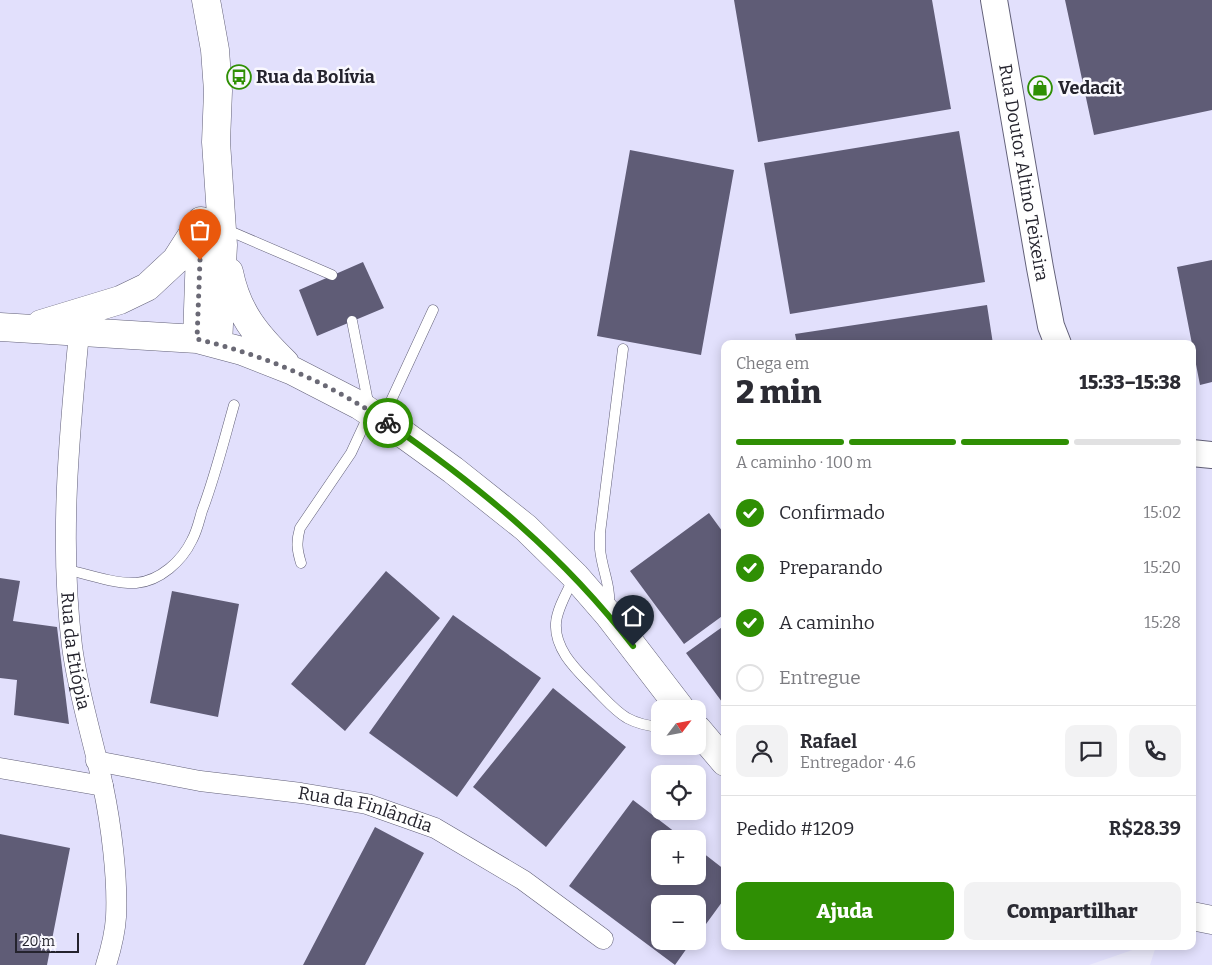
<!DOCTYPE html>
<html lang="pt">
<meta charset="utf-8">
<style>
body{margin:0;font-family:Bitter,serif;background:#f2f2f3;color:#2b2b33;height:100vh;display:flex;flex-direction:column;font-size:19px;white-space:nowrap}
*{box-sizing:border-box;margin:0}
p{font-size:16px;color:#7c7c81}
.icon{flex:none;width:28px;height:28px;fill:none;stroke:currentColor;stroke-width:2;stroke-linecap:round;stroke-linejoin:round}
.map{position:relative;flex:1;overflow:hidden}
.panel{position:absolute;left:721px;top:340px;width:475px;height:610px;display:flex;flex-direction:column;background:#fff;border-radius:10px;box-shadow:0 2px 12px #0003}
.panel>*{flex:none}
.needle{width:32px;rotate:58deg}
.fabs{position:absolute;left:651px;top:700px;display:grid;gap:10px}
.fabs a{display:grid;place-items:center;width:55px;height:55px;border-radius:10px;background:#fff;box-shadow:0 2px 12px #0003;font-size:25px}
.scale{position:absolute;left:15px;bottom:12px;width:64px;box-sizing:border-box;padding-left:5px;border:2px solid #24232d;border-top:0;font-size:14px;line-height:18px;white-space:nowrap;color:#24232d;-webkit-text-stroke:4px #f9f8fe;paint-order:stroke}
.pin{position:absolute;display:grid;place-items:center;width:42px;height:42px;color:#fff;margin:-51px -21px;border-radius:50% 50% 50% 0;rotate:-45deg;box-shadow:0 0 5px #0007}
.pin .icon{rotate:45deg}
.courier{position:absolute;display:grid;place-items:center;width:50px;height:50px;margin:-25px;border:4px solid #2f8f04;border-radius:50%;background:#fff;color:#222;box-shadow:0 1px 6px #0007}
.summary em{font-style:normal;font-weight:800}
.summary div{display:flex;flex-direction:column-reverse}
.summary{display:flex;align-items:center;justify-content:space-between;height:85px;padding:0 15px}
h1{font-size:32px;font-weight:800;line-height:38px}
.bar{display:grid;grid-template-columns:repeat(4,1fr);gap:8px 5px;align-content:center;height:60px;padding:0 15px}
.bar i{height:6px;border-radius:4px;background:#e1e1e2}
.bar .selected{background:#2f8f04}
.bar p{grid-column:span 4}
.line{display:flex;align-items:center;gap:12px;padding:0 15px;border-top:1px solid #e1e1e2}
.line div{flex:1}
.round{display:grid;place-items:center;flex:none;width:52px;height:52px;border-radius:10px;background:#f2f2f3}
ol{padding:0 15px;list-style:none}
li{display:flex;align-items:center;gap:15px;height:55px}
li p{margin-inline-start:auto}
li .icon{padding:5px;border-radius:50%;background:#2f8f04;color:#fff;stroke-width:4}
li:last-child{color:#7c7c81}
li i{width:28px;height:28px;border:2px solid #e1e1e2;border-radius:50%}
.action{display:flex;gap:10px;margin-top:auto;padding:10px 15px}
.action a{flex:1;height:58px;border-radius:10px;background:#2f8f04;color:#fff;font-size:20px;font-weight:800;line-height:58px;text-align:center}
.action a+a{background:#f2f2f3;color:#2b2b33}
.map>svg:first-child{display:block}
</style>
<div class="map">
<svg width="1212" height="965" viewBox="0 0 1212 965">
<rect width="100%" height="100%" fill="#ebeafb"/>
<!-- built -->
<path fill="#e2e0fc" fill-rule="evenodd" d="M0 0H1212V965H1150L1156 946H1192V344H725V946H1144L1089 965H0ZM660 709H698V746H660ZM660 774H698V811H660ZM660 839H698V876H660ZM660 904H698V941H660Z"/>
<!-- building -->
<path fill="#5f5c76" d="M734 0H932L951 109 758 142Z
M1065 0H1212V110L1094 135Z
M959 131 985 282 790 314 764 163Z
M630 150 734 170 701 355 597 336Z
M1212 260V382L1200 385 1177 267Z
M363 262 384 308 317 336 299 290Z
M987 305 993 344H797L795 334Z
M709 513 725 535V614L684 644 630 571Z
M386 571 440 618 345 731 291 684Z
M0 578 20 581 13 621 57 627 69 724 14 715 17 680 0 678Z
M172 591 239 604 218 717 150 703Z
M453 615 541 678 457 797 369 733Z
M725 625V706L686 653Z
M553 688 626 747 546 847 473 787Z
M633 800 684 839H660V876H698V849L725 870V898L698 935V904H660V941H692L675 965 569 886Z
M375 827 424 853 365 965H303Z
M0 834 70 848 47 965H0Z"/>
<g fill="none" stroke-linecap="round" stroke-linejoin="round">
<!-- service casing -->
<g stroke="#626078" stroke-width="11">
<path id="service" d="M225 229 332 275
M383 418 433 310
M301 563C297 550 296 542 300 528L351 453 370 412 352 321
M65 569C86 574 115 584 136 583 160 581 182 561 192 540 197 531 199 521 202 511 215 477 224 440 234 405
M574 577C568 591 557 608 556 623 554 651 579 672 596 690 606 700 615 711 627 718 638 724 648 726 660 727
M609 608C611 585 602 570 600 549 600 544 600 538 600 533L623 349"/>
</g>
<!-- minor casing -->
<g stroke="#626078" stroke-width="21">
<g id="minor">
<path id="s1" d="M79 333C69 437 59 542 72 646 78 693 93 739 103 786 111 824 118 878 116 917 115 934 111 949 106 965"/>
<path id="s2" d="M96 761 200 781 301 793 367 804 435 828 523 880 603 939"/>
<path d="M0 768 103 786"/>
</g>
</g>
<!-- tertiary casing -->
<g stroke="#626078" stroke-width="28">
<g id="tertiary">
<path id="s3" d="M994 0 1040 268 1051 326 1058 344"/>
<path d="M1192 453 1212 455"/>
</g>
</g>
<!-- secondary casing -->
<g stroke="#626078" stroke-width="29">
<path id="secondary" d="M206 0 215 50 218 91 216 142 223 245 218 344
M229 272C237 312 256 335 285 363
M41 324 120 300 147 287 176 260 201 221
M0 327 197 339 242 351 293 371 359 405 406 436 453 470 526 528 575 576 608 614 681 709
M197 339 201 222
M698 730 725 762
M1192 916 1212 920"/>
</g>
<!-- service -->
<use href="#service" stroke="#fff" stroke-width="10"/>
<!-- minor -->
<use href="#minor" stroke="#fff" stroke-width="20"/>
<!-- tertiary -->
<use href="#tertiary" stroke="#fff" stroke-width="26"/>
<!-- secondary -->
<use href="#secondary" stroke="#fff" stroke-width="28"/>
</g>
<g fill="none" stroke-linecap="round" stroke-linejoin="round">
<!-- done -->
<path stroke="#6a6975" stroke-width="5" stroke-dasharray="0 9" d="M200 260 197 339C264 355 330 383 388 423"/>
<!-- route -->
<path stroke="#2f8f04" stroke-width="6" d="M388 423C480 487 564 556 633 646"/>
</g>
<!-- icons -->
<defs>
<g id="bus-ring" transform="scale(1.25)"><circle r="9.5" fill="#f9f8fe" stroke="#2f8f04" stroke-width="1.5"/><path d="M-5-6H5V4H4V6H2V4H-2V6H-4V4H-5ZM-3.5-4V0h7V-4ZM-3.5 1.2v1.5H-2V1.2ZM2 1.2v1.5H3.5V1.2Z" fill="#2f8f04"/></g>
<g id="shop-ring" transform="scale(1.25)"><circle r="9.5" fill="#f9f8fe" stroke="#2f8f04" stroke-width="1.5"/><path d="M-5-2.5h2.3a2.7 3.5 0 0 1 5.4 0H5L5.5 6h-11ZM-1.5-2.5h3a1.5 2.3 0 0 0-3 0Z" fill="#2f8f04"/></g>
</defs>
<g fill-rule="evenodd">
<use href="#bus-ring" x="239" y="77"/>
<use href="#shop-ring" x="1040" y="88"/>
</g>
<g text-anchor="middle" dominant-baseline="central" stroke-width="5" stroke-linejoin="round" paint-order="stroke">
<!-- poi labels -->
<g font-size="18" font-weight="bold" fill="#24232d" stroke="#f9f8fe" text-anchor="start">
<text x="256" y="77">Rua da Bolívia</text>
<text x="1058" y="88">Vedacit</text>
</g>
<!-- street labels -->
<g font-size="18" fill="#24232d" stroke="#f9f8fe">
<text stroke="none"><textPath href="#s3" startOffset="175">Rua Doutor Altino Teixeira</textPath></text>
<text stroke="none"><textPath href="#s1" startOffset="319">Rua da Etiópia</textPath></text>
<text stroke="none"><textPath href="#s2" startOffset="274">Rua da Finlândia</textPath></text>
</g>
</g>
</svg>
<div class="fabs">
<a><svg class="needle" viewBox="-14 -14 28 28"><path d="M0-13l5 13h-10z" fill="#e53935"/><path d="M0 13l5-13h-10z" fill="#7c7c81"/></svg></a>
<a><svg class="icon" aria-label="locate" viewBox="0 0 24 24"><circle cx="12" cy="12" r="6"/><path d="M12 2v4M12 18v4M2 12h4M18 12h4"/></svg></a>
<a>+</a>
<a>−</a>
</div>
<div class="scale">20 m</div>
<div class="pin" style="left:200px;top:260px;background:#ea580c"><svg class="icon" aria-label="bag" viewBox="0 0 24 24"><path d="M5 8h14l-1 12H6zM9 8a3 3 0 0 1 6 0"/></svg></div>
<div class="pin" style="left:633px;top:646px;background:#1f2937"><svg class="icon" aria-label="home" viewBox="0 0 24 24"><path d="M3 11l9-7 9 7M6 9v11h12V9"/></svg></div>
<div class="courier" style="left:388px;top:423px"><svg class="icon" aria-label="bike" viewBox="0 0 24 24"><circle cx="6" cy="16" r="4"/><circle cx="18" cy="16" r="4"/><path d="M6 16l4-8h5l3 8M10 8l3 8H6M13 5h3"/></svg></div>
<section class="panel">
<div class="summary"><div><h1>2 min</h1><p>Chega em</p></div><em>15:33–15:38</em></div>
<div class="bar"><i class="selected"></i><i class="selected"></i><i class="selected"></i><i></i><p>A caminho · 100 m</p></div>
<ol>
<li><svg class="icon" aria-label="check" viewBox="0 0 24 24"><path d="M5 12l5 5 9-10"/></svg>Confirmado<p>15:02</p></li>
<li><svg class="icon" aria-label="check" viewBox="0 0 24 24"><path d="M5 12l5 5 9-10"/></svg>Preparando<p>15:20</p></li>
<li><svg class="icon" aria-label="check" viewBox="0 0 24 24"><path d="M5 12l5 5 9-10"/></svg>A caminho<p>15:28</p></li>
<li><i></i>Entregue</li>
</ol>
<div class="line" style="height:90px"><a class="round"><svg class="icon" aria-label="person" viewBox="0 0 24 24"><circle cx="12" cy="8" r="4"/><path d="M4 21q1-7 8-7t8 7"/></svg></a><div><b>Rafael</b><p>Entregador · 4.6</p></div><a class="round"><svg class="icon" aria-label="chat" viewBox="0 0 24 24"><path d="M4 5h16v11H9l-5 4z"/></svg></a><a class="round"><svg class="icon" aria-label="phone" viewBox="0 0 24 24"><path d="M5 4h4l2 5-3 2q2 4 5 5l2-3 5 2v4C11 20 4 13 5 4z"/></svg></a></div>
<div class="line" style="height:65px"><div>Pedido #1209</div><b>R$28.39</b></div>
<div class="action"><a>Ajuda</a><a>Compartilhar</a></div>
</section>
</div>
